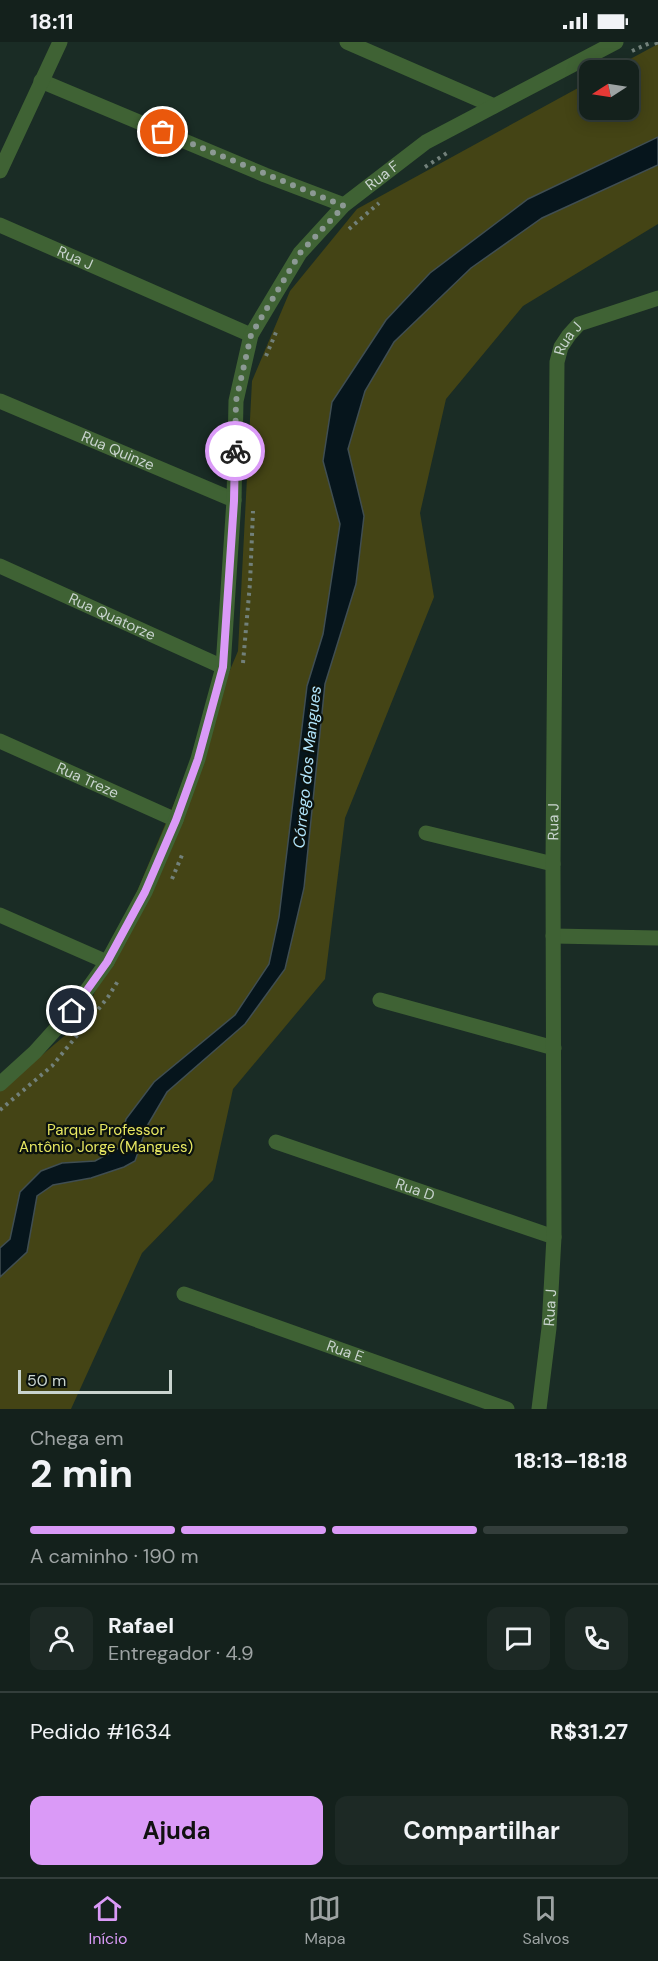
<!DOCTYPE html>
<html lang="pt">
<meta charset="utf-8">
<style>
body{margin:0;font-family:"DM Sans",sans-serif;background:#1d2925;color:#f1f3f6;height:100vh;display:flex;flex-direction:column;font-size:22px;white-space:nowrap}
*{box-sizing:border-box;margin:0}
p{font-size:20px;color:#9da3a3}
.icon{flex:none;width:33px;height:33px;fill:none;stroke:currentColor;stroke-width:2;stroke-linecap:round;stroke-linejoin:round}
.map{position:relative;height:1367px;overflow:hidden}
.sheet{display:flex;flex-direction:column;background:#14211c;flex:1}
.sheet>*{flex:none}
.needle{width:39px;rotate:258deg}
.buttons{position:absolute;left:579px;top:18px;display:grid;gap:12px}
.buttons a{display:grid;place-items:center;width:60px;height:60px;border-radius:12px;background:#14211c;box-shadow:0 3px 15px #0003,0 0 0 2px #333e3b;font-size:30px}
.scale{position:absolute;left:18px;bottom:15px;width:154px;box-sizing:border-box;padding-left:6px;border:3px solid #c9d4cf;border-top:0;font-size:16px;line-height:21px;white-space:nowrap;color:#c9d4cf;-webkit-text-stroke:4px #0b120f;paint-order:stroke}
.pin{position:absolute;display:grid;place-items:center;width:51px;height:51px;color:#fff;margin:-26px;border:3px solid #fff;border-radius:50%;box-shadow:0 2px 6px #0007}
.courier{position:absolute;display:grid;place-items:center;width:60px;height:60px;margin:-30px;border:4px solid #da9af7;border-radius:50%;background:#fff;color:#222;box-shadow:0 2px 8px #0007}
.headline em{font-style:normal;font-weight:700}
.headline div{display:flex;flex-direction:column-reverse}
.headline{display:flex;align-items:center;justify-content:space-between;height:102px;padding:0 30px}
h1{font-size:39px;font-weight:700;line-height:45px}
.bar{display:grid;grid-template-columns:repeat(4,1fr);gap:9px 6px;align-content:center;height:72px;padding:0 30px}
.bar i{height:8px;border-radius:4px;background:#333e3b}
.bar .on{background:#da9af7}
.bar p{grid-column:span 4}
.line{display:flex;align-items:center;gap:15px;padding:0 30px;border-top:2px solid #333e3b}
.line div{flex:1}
.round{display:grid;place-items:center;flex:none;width:63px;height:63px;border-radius:12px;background:#1d2925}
.button{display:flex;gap:12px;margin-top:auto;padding:12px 30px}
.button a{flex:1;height:69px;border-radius:12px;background:#da9af7;color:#111;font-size:24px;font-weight:700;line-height:69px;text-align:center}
.button a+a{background:#1d2925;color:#f1f3f6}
.status{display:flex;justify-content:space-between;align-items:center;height:42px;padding:0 30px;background:#14211c;direction:ltr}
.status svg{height:16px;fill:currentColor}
.dock{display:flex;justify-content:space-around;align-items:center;height:84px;border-top:2px solid #333e3b;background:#14211c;font-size:16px;color:#9da3a3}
.dock a{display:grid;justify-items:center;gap:3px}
.dock .on{color:#da9af7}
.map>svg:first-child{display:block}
</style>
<div class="status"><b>18:11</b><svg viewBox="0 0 49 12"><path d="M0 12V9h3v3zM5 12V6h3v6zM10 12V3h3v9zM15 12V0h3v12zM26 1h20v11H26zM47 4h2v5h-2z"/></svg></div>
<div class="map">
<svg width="658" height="1367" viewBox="0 0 658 1367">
<rect width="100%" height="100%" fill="#1a2c25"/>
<!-- green -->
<path fill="#444415" d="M658 2V182L523 264 446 357 420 471 434 555 345 776 325 937 233 1047 213 1138 142 1211 71 1367H0V1049L83 978 238 609 252 339 290 249 357 167 589 40 590 68H628V28H610Z"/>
<!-- water -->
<path fill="#06151c" stroke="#404e52" stroke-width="1.5" d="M658 95V123L542 176 471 226 394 300 365 349 348 407 364 474 356 542 325 642 304 846 285 927 245 982 167 1050 147 1084 135 1119 124 1125 91 1136 53 1143 37 1154 27 1210 0 1235V1206L10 1197 20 1150 41 1129 62 1121 95 1119 119 1106 126 1077 154 1040 235 973 269 922 279 875 307 644 323 592 340 482 323 419 332 360 386 278 430 231 528 157Z"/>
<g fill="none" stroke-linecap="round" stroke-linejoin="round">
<!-- path -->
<path stroke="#72807a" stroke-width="4" stroke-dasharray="3 4.5" stroke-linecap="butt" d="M656 0 658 6
M632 9 652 0
M425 125 447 111
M349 187 379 161
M266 314 277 288
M243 621 250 541 253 469
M172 837 182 813
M89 979 108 955 118 939
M0 1068 52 1024 84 985"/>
<!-- street -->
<g stroke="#3f6234" stroke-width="15">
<path d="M347 0 494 64"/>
<path d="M41 39 265 133 344 163"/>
<path d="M0 129 60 0"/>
<path id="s1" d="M0 183 251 293"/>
<path id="s2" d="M0 359 234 458"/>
<path id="s3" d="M0 524 223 625"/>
<path id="s4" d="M0 699 176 778"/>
<path d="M426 791 553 822"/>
<path d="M0 873 107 920"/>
<path d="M553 894 658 896"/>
<path d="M380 958 554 1006"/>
<path id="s5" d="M0 1042 35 1010 72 969 107 920 145 850 176 778 198 717 223 625 234 458 236 359 251 293 300 211 344 163 426 100 616 0"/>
<path id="s6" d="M276 1100 554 1195"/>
<path id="s7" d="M184 1252 507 1367"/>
<path id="s8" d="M539 1367 549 1286 554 1195 553 822 557 320 561 305 569 293 579 282 658 256"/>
</g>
</g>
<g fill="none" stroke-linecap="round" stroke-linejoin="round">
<!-- done -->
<path stroke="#8c9994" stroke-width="6" stroke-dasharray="0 10.8" d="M163 90 344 164 300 211 251 293 236 359 235 409"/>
<!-- route -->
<path stroke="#da9af7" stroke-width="8" d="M72 969 107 920 145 850 176 778 198 717 223 625 234 459 235 409"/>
</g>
<g text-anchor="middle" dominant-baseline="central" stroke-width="4.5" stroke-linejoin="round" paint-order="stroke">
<!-- street labels -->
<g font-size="15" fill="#c9d4cf" stroke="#0b120f">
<text stroke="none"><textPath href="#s5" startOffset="1024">Rua F</textPath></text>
<text stroke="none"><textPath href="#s1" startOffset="82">Rua J</textPath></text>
<text stroke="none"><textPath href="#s8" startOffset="1074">Rua J</textPath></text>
<text stroke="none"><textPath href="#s2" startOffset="128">Rua Quinze</textPath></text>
<text stroke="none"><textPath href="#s3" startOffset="123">Rua Quatorze</textPath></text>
<text stroke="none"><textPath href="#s4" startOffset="96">Rua Treze</textPath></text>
<text stroke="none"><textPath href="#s8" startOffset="588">Rua J</textPath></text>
<text stroke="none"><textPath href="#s6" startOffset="147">Rua D</textPath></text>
<text stroke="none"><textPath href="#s8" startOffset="102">Rua J</textPath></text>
<text stroke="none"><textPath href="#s7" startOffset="171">Rua E</textPath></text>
</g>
<!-- park labels -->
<g font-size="15" fill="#e7e761" stroke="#0b120f">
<text x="106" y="1088">Parque Professor<tspan x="106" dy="17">Antônio Jorge (Mangues)</tspan></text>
</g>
<!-- water labels -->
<g font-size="16" font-style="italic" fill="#b2e6fd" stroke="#0b120f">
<text transform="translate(307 725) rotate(-84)">Córrego dos Mangues</text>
</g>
</g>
</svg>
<div class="buttons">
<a><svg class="needle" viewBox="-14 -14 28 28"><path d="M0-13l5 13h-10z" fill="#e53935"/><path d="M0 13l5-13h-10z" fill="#9da3a3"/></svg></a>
</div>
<div class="scale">50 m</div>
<div class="pin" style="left:163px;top:90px;background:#ea580c"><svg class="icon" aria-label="bag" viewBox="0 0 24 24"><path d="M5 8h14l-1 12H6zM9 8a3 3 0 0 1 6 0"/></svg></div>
<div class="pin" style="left:72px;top:969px;background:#1f2937"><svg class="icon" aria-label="home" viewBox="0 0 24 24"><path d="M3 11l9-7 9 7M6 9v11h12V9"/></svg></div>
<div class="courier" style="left:235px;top:409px"><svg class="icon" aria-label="bike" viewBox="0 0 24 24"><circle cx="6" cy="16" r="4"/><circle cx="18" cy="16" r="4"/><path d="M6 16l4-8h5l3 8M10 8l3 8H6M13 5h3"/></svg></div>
</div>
<section class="sheet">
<div class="headline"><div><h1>2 min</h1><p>Chega em</p></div><em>18:13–18:18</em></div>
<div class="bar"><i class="on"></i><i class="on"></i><i class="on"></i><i></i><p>A caminho · 190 m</p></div>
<div class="line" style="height:108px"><a class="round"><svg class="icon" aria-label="person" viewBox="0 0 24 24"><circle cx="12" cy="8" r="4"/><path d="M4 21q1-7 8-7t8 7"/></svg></a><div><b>Rafael</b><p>Entregador · 4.9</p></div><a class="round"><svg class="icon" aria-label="chat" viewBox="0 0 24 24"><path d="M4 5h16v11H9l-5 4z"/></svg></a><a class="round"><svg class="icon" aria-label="phone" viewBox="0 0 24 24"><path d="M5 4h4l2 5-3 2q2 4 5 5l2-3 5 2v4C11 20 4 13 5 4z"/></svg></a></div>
<div class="line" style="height:78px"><div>Pedido #1634</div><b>R$31.27</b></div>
<div class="button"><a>Ajuda</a><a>Compartilhar</a></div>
</section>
<nav class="dock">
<a class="on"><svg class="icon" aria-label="home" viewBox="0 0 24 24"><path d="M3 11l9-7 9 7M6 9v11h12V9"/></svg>Início</a>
<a><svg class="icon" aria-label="map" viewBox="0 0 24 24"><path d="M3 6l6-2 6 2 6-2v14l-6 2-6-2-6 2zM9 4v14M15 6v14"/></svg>Mapa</a>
<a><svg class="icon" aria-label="saved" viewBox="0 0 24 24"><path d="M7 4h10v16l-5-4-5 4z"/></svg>Salvos</a>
</nav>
